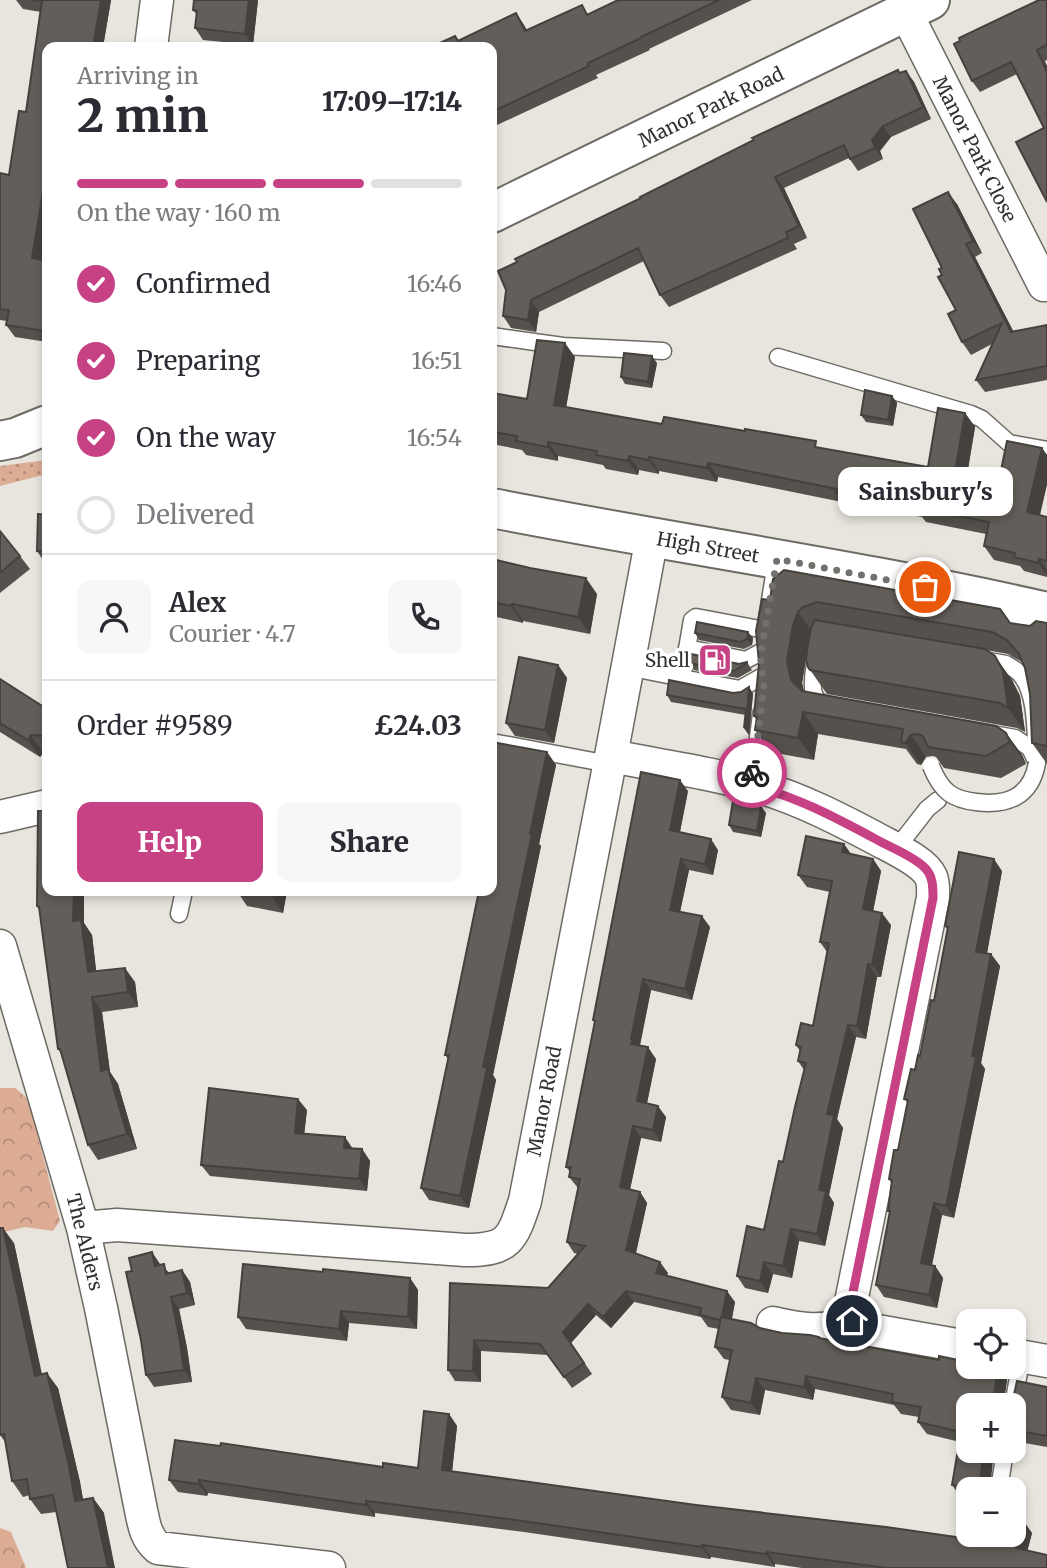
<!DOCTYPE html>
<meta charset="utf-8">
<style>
body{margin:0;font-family:Merriweather,serif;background:#f7f7f7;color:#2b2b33;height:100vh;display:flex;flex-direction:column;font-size:26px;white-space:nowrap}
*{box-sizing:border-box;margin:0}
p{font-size:23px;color:#7c7c81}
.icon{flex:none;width:38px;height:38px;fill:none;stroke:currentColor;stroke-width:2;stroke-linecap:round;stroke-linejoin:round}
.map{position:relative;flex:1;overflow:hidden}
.sheet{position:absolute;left:42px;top:42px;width:455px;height:854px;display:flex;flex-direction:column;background:#fff;border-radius:14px;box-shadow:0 4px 10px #0003}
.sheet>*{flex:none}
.fabs{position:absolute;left:956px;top:1309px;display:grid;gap:14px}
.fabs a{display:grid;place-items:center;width:70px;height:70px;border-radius:14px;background:#fff;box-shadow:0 4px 10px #0003;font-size:35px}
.pin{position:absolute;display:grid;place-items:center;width:60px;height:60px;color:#fff;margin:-30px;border:4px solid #fff;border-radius:50%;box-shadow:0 2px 7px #0007}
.courier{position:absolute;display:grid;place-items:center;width:70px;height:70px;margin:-35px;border:5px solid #c74284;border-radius:50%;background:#fff;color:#222;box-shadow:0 2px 9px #0007}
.bubble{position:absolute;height:49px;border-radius:14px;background:#fff;box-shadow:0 4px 10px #0003;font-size:23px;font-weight:800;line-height:49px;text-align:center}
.summary em{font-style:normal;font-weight:800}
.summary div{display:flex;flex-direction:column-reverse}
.summary{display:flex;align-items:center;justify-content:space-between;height:119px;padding:0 35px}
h1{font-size:46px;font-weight:800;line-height:52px}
.bar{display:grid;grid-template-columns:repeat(4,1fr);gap:10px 7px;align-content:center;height:84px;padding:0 35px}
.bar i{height:9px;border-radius:5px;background:#e1e1e2}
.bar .selected{background:#c74284}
.bar p{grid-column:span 4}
.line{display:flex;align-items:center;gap:18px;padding:0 35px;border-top:2px solid #e1e1e2}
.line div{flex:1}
.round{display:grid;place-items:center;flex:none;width:74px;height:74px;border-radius:14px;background:#f7f7f7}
ol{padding:0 35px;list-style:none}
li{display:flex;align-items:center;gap:21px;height:77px}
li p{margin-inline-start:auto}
li .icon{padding:7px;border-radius:50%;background:#c74284;color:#fff;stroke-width:4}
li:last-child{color:#7c7c81}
li i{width:38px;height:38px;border:4px solid #e1e1e2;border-radius:50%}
.primary-button{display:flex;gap:14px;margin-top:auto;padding:14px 35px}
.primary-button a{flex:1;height:80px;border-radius:14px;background:#c74284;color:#fff;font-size:28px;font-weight:800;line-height:80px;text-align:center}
.primary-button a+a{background:#f7f7f7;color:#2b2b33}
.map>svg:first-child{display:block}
</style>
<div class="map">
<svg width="1047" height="1568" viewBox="0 0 1047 1568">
<defs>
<pattern id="green-dots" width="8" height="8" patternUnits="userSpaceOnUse" patternTransform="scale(1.75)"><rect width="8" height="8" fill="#dcac94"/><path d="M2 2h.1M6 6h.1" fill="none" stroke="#b38d79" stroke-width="1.8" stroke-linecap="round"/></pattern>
<pattern id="forest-crowns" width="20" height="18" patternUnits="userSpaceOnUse" patternTransform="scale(1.75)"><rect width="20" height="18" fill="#dcac94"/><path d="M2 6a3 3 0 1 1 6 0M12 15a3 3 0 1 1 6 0" fill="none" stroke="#b38d79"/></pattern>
</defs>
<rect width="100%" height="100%" fill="#e8e5de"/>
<!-- green -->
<path fill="url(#green-dots)" d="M47 460V474L0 486V466Z"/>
<!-- forest -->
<path fill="url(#forest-crowns)" d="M0 1088H15L28 1099 60 1221 53 1231 25 1227 0 1233Z
M0 1528 11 1532 26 1568H0Z"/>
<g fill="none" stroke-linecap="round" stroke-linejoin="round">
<!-- service casing -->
<g stroke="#6d6a64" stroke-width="19">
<path id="service" d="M492 336 563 346 663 351
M778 357 971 414 982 419 1009 443 1047 450
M767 619 775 569
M831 634 1006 664C1011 667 1017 670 1020 674 1038 693 1035 738 1037 763L1030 748 1015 738 823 704C820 702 816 699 815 696 809 685 817 648 823 638Z
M687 648 746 660 761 652
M628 667 682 678 692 620 696 617 765 630
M682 678 740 689 763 676
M492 742 609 764
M749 785 755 760 761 714
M896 849 927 809 938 800
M179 914 184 891
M1013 1405 1022 1356
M1000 1489V1483L1005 1451
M1013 1505 1014 1506"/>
</g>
<!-- minor casing -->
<g stroke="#6d6a64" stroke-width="35">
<path id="minor" d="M906 13 1044 285
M151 47 157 0
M611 756C662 766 714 773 763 788 802 800 839 819 875 838 891 847 924 861 931 877 934 884 933 891 933 898L850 1307C850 1323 852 1323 866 1329L968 1347
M0 817 47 806
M0 946 83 1228 101 1308 141 1510C144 1525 146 1538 158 1548L329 1568
M83 1228 117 1225 465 1250C509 1250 512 1240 525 1201L611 756 652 537
M773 1323C803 1330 822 1333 852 1322
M1013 1355 1047 1361"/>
</g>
<!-- tertiary casing -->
<g stroke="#6d6a64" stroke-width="42">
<path id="tertiary" d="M492 213 930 0"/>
</g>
<!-- trunk casing -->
<g stroke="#6d6a64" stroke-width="42">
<path id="trunk" d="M0 441 15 438 47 425
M492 508C676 544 863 570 1047 612"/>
</g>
<!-- service -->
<use href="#service" stroke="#fff" stroke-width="16"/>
<!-- minor -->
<use href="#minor" stroke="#fff" stroke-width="32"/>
<!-- tertiary -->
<use href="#tertiary" stroke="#fff" stroke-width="38"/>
<!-- trunk -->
<use href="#trunk" stroke="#fff" stroke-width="38"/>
<!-- service-bridge casing -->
<g stroke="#6d6a64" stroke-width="19" stroke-linecap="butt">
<path id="service-bridge" d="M931 766C935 776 941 787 949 793 957 799 967 801 976 802 1007 806 1031 797 1037 763"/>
</g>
<!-- service-bridge -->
<use href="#service-bridge" stroke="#fff" stroke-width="16"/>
</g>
<!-- wall -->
<path fill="#55514d" d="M16 0H111L103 47H47V229L42 260 47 261V342L15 337 6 325 7 321 0 320V173L9 175 26 112 41 12 23 9Z
M194 0H258L253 45 203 40 195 28 197 15 193 10Z
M618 0H752L649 49 650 50 596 75 598 78 497 125 496 124 492 126V47H431L455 36 459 41 516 13 527 30 589 14Z
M1047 0V60L1045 61 1047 66V202L1044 128 1017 74 980 92 972 81Z
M906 71 914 82 931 119 891 137 880 151 883 159 858 171 849 158 784 188 807 238 794 244 797 249 669 307 660 295 644 261 539 312 536 332 511 328 503 316 517 262Z
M957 204 982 253 975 257 1013 331 1047 325V380L985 392 976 380 992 344 971 355 962 342 956 310 942 275V268Z
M575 357 566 407 662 424 821 448 928 467 965 413 975 427 967 475 999 480 1042 448 1047 455V484L1040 515 1047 517V577L1024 571 1020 566 994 560 984 546 986 534 926 522 922 517 879 509 878 514 846 508 842 502 718 477 717 482 659 471V474L639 470 638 475 606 469 603 465 558 456V461L526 455 522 450 492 444V393L527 399Z
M657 363 652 388 625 384 621 377Z
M892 396 897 403 893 426 866 422 861 415Z
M47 515V566L37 551Z
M0 531 20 556 30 569 0 593Z
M492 559 597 594 590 634 523 621V623L492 616Z
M773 579 1010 623 1030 626 1047 623V764L1032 743 1030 694 1025 668 1022 662 1008 654 986 650 1012 680 1020 696 1025 732 1017 728 827 694 808 667 806 659 802 683 804 691 1006 733 1022 755 1026 764 1001 778 944 768 936 757 933 756 926 757 921 765 917 764 906 749 818 734 814 760 770 752 755 730 756 719 754 716Z
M695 633 753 638 752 645 744 649 699 640Z
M747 662 752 670 738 678 694 670 689 663 739 664Z
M558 665 567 678 554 743 515 736 506 723Z
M0 679 47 709V753H43L40 757 0 732Z
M749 687 753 694 749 735 744 728 746 715 671 702 667 695 733 693 741 692Z
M492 742 547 752 556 765 539 844 541 846 493 1075 496 1080 469 1208 429 1200 421 1188 448 1059 445 1055 494 815 492 811V777L493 770 492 767Z
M688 791 680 832 718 850 713 875 689 870 680 912 710 927 692 1000 651 990 640 1046 656 1059 647 1103 666 1117 661 1142 641 1138 630 1190 640 1192 647 1203 636 1253 668 1273 666 1276 735 1302 732 1319 760 1328 782 1333 819 1337 821 1338 900 1354 998 1368 1007 1380 1004 1402H1007L1047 1387V1447L1013 1441V1405H968L990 1489H968V1499L961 1498 952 1485 960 1442 927 1434 918 1422 919 1417 901 1414 894 1405 815 1389 813 1400 765 1390 760 1415 731 1410 722 1397 730 1360 724 1359 715 1347 719 1329 708 1327 701 1317 634 1302 611 1328 596 1315 571 1343 592 1374 572 1388 548 1355 481 1351V1382L455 1381 448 1370 450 1283 548 1288 578 1254 574 1253 567 1242 578 1188 569 1177 570 1172 566 1167 595 1023 593 1020Z
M38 811 84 923 92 935 96 971 135 982 138 1007 102 1012 110 1072 118 1084 137 1149 98 1160 88 1145 63 1056 58 1049 40 911 37 906Z
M766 813 761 837 733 832 729 825Z
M844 844 851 854 873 859 881 871 873 911 891 925 881 977H877L866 1039 856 1037 837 1119 843 1128 829 1195 834 1203 825 1246 799 1241 792 1278 773 1274 768 1293 745 1288 737 1276 764 1230 783 1162 804 1070 798 1061 800 1051 796 1045 813 1026 827 952 820 942 830 892 807 887 798 875Z
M1002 871 987 953 991 954 1000 966 981 1063 985 1069 954 1218 942 1215 932 1265 935 1266 943 1278 937 1308 884 1297 876 1285 890 1214 888 1211 892 1184 889 1179 898 1150 908 1103 904 1099 920 1056 934 1001 947 929 945 926Z
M237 891H287L283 913 247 906Z
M307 1110 304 1134 352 1148 362 1149 370 1161 367 1191 210 1176 201 1165Z
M14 1243 42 1374 58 1388 80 1482 83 1500 93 1498 104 1513 56 1512 41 1514 30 1499V1495L23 1497 12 1481 6 1443 0 1435Z
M160 1265 170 1273 182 1270 190 1282 195 1305 179 1309 187 1348 192 1382 154 1387 146 1375Z
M323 1272 410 1278 418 1290 417 1329 349 1323 347 1341 246 1329 238 1317Z
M449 1414 457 1426 452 1471 696 1505 963 1538 1017 1519 1032 1533 1027 1551 1047 1568H802L775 1564V1567L711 1557 710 1559 524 1532 375 1513V1517L208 1493 207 1496 178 1492 169 1480 383 1467 418 1468Z"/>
<!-- shaded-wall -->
<path fill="#45423e" d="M101 0H111L103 47H93Z
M249 0H258L253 45 245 34Z
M516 13 524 25 533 43 525 31Z
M1037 50 1047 66V72Z
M906 71 914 82 931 119 923 107Z
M883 126 891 137 880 151 883 159 875 148 872 140Z
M775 177 784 188 807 238 799 226Z
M43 192 47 197V229L40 270 32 258Z
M948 192 957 204 982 253 973 241Z
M966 244 975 257 1020 344 1011 332Z
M531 300 539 312 536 332 528 320Z
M565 343 575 357 564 419 554 405Z
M652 356 657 363 652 388 648 382Z
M892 396 897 403 893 426 888 420Z
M965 413 975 427 965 487 955 472Z
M548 442 558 456V461L548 447Z
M1042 448 1047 455V484L1037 527 1027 512Z
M629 456 639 470 638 475 628 461Z
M649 457 659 471V474L648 460Z
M708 463 718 477 717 482 707 468Z
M869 495 879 509 878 514 868 499Z
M1039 559 1047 570V575L1038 563Z
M586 578 597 594 590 634 578 617Z
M512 604 523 621V623L511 606Z
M798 612 814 634 808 646 802 683 806 702 791 680 787 661 793 625Z
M748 632 753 638 752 645 747 639Z
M995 656 1012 680 1020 696 1025 732 1008 708Z
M558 665 567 678 554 743 545 730Z
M749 687 753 694 749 735 744 728Z
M803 712 818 734 814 760 798 738Z
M1006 733 1022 755 1026 764 1010 742Z
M31 735 43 753 40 757 28 740Z
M911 735 926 757 921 765 905 743Z
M547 752 556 765 539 844 541 846 493 1075 496 1080 469 1208 460 1196 483 1067Z
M680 780 688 791 678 841 670 830Z
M761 806 766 813 761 837 757 831Z
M711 839 718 850 713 875 705 864Z
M844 844 852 856 842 852Z
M681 859 689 870 678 921 670 910Z
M873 859 881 871 871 922 863 909Z
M994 859 1002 871 985 964 976 952Z
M74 891H84V923L92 935 98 986 88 972 73 921Z
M270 891H287L283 913 270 894Z
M882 913 891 925 881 977 872 965Z
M702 916 710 927 692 1000 685 989Z
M991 954 1000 966 981 1063 985 1069 954 1218 946 1206 972 1056Z
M868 964 877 977 866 1039 857 1026Z
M125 968 135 982 138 1007 128 992Z
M643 979 651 990 639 1048 631 1044V1039Z
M92 997 102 1012 110 1072 118 1084 137 1149 127 1134 101 1071Z
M848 1025 856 1037 837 1119 843 1128 829 1195 834 1203 825 1246 817 1234 819 1190 827 1114Z
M648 1047 656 1059 645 1113 637 1101Z
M298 1099 307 1110 303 1145 295 1133Z
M658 1106 666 1117 661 1142 653 1130Z
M633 1126 641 1138 628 1198 620 1187Z
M345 1137 353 1149 344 1148Z
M362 1149 370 1161 367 1191 359 1179Z
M640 1192 647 1203 634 1261 626 1250Z
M934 1203 942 1215 930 1275 921 1263Z
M3 1228 14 1243 45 1391 35 1376Z
M791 1229 799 1241 792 1278 783 1266Z
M152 1252 160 1264 155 1266Z
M660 1262 668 1273 663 1285 656 1273Z
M764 1262 773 1274 768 1293 760 1281Z
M935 1266 943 1278 937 1308 929 1295Z
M182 1270 190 1282 195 1305 187 1293Z
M410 1278 418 1290 417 1329 408 1317Z
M626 1291 634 1302 611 1328 603 1317Z
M727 1291 735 1302 729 1332 721 1320Z
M171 1297 179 1309 187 1348 192 1382 184 1370Z
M588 1304 596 1315 571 1343 592 1374 563 1332Z
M341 1311 349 1323 347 1341 339 1329Z
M474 1340 481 1351V1382L473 1371Z
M998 1368 1007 1380 1003 1405H1001L994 1395Z
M47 1373 58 1388 80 1482 86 1517 75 1501Z
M806 1376 815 1389 813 1400 804 1387Z
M756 1378 765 1390 760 1415 751 1403Z
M449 1414 457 1426 451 1482 442 1470Z
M984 1451H994L990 1489H979Z
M199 1480 208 1493 207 1496 199 1484Z
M93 1498 104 1513 115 1568H108Z
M366 1501 375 1513V1517L366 1505Z
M1023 1520 1032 1533 1025 1560 1016 1548Z
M702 1545 711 1557 710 1559 702 1547Z
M767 1552 775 1564V1567L766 1554Z"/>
<!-- building -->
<path fill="#635e59" stroke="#45423e" stroke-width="2" d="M32 0H101L93 47H47V192H43L32 258 47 261V318L45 331 6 325 9 310 0 309V173L9 175 19 111 26 112 42 1Z
M194 0H249L245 34 195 28 197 11 193 10Z
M618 0H719L641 37V38L588 63 589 66 492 112V47H431L455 36 458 41 516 13 525 31 582 5 587 15Z
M1039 0H1047V45L1037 50 1047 72V202L1016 142 1044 128 1011 62 972 81 954 44 960 41 959 38Z
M898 70 899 73 906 71 923 107 883 126 872 140 875 148 850 159 844 145 775 177 799 226 786 232 788 238 660 295 638 248 531 300 528 320 503 316 506 290 498 271 517 262 515 259 641 198 640 197 754 140 752 138Z
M948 192 973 241 966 244 1011 332 1047 325V366L976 380 1002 323 962 342 948 314 956 310 938 277 942 275 939 269 942 268 913 209Z
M537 340 565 343 554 405 662 424 664 417 745 431V429L816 441 815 447 928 467 938 408 965 413 955 472 999 480 1007 441 1042 448 1027 512 1047 517V561L1039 559 1038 563 1014 557 1015 553 984 546 989 522 916 508 917 504 869 495 868 499 836 493 837 489 708 463 707 468 649 457 648 460 629 456 628 461 596 455 597 451 548 442V447L516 441 517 436 492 432V393L527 399Z
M624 353 652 356 648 382 621 377Z
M865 390 892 396 888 420 861 415Z
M38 514 47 515V552L37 551Z
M0 531 20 556 0 573Z
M492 559 530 568 586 578 578 617 512 604 511 606 492 602Z
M784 570 1000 609 1010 623 1030 626 1036 621 1047 623V746L1032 743 1030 694 1025 668 1019 654 1007 640 992 632 817 602 803 607 798 612 793 625 787 661 791 680 802 691 996 726 1006 733 1010 742 986 756 928 747 923 736 918 734 911 735 905 743 901 742 903 729 803 712 798 738 755 730 757 717 754 716 759 663 756 631 762 599 770 600 773 579Z
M815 620 985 649 995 656 1003 671 1008 708 1000 703 810 670 808 667 806 659 808 644 811 628Z
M697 622 748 632 747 639 740 642 695 633Z
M691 654 739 664 747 662V663L734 671 689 663Z
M519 657 558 665 545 730 506 723Z
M0 679 47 709V736L31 735 28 740 0 723Z
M669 680 733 693 741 692 749 687 748 702 744 728 746 709 667 695Z
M492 742 547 752 530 834H532L483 1067 487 1068 460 1196 421 1188 449 1055H445L479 891H492V828L496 805 492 804V777L495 763H492Z
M641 772 680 780 670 830 711 839 705 864 681 859 670 910 702 916 685 989 643 979 631 1039H633L631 1044 648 1047 637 1101 658 1106 653 1130 633 1126 620 1187 640 1192 626 1250 660 1262 656 1273 727 1291 722 1317H721L720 1320 700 1315 701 1308 626 1291 603 1317 588 1304 563 1332 584 1363 564 1377 540 1344 474 1340 473 1371 448 1370 450 1283 548 1288 585 1246 567 1242 580 1179 569 1177 571 1167H566L595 1021 593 1020Z
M733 801 761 806 757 831 729 825Z
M38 811H47V891H74L73 921 81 920 88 972 125 968 128 992 92 997 101 1071 108 1069 127 1134 88 1145 60 1049H58L39 907 37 906Z
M806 836 844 844 842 852 873 859 863 909 882 913 872 965 868 964 857 1026 848 1025 827 1114 834 1115 819 1190 826 1191 817 1234 791 1229 783 1266 764 1262 760 1281 737 1276 747 1226 764 1230 779 1161 783 1162 795 1107 806 1063 798 1061 801 1047 796 1045 801 1023 813 1026 829 943 820 942 832 881 798 875Z
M959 852 994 859 976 952 991 954 972 1056 976 1057 946 1206 934 1203 921 1263 935 1266 929 1295 876 1285 890 1211H888L892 1180 889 1179 894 1150H898L908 1100 904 1099 911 1069 915 1070 918 1055 920 1056 931 1000 934 1001 948 927 945 926Z
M254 891H270V894Z
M209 1088 298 1099 295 1133 345 1137 344 1148 362 1149 359 1179 201 1165Z
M0 1228H3L35 1376 47 1373 69 1466 75 1501 93 1498 108 1568H68L53 1495 30 1499 27 1479 12 1481 4 1434 0 1435Z
M152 1252 155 1266 164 1264 166 1274 182 1270 187 1293 171 1297 179 1336 184 1370 146 1375 141 1340 126 1272 132 1271 129 1258Z
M243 1264 323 1272V1269L410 1278 408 1317 341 1311 339 1329 238 1317Z
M721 1317 751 1323 760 1328 782 1333 810 1335 819 1337V1338L939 1360V1356L968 1362V1367L998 1368 994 1395 997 1400 1002 1403 1007 1402 1013 1399 1017 1381 1047 1387V1436L1013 1430V1405H968V1451H984L979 1489 952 1485 961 1432 918 1422 921 1407 892 1402 893 1394 806 1376 804 1387 756 1378 751 1403 722 1397 732 1350 715 1347Z
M424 1411 449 1414 442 1470 696 1505 886 1527 963 1538 968 1510V1535H1013V1518L1023 1520 1016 1548 1047 1555V1568H887L767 1552 766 1554 702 1545V1547L516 1520 366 1501V1505L199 1480V1484L169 1480 175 1440 220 1446 221 1443 383 1467V1463L418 1468Z"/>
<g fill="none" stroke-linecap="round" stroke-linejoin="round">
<!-- done -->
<path stroke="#72716d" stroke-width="7" stroke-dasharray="0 12.6" d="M752 773 755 760 764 684 761 664V652L777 559 925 587"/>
<!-- route -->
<path stroke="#c74284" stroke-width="9" d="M752 773 749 785C797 796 840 820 883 843 895 849 916 858 925 868 933 876 933 887 933 898L850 1307V1318L852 1321"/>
</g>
<!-- icons -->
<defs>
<g id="fuel-square" transform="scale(1.75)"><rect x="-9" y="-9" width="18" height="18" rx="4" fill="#c74284" stroke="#fff"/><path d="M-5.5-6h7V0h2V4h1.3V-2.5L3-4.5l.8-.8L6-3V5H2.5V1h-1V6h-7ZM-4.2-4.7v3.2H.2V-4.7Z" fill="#fff"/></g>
</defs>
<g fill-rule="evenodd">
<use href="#fuel-square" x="715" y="660"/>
</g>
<g text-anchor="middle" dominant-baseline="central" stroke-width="7" stroke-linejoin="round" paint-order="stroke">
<!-- street labels -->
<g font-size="19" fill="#333230" stroke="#fff">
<text transform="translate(711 107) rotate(-26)">Manor Park Road</text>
<text transform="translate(975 149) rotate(63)">Manor Park Close</text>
<text transform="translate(708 547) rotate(10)">High Street</text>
<text transform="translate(544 1101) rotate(-79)">Manor Road</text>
<text transform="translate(85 1242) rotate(76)">The Alders</text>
</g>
<!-- poi labels -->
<g font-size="19" fill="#333230" stroke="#fff" text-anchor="end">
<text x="690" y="660">Shell</text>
</g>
</g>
</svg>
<div class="fabs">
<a><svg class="icon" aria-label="locate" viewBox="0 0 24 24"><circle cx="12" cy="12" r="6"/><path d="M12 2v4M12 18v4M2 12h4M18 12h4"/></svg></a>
<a>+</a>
<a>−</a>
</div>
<div class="pin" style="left:925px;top:587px;background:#ea580c"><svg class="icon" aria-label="bag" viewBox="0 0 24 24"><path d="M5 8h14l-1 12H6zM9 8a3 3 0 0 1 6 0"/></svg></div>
<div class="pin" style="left:852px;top:1321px;background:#1f2937"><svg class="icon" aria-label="home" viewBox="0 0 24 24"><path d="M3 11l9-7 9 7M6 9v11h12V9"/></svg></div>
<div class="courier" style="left:752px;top:773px"><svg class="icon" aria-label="bike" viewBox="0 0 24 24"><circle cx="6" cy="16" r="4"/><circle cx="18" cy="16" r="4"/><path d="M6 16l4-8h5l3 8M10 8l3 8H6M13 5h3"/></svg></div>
<div class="bubble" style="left:838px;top:467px;width:175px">Sainsbury's</div>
<section class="sheet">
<div class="summary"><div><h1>2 min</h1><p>Arriving in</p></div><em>17:09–17:14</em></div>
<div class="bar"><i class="selected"></i><i class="selected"></i><i class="selected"></i><i></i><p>On the way · 160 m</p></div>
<ol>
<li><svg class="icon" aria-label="check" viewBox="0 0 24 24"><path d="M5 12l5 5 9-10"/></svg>Confirmed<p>16:46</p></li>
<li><svg class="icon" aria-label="check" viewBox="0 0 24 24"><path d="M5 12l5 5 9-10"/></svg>Preparing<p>16:51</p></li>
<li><svg class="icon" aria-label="check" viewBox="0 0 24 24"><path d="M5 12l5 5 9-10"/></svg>On the way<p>16:54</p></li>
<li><i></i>Delivered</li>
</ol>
<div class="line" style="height:126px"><a class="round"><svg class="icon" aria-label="person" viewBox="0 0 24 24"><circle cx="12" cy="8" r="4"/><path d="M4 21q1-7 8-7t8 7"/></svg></a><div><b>Alex</b><p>Courier · 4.7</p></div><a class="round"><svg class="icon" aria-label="phone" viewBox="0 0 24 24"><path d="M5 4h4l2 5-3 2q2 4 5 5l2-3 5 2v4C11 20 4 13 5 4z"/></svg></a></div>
<div class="line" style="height:91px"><div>Order #9589</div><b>£24.03</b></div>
<div class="primary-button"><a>Help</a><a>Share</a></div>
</section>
</div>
